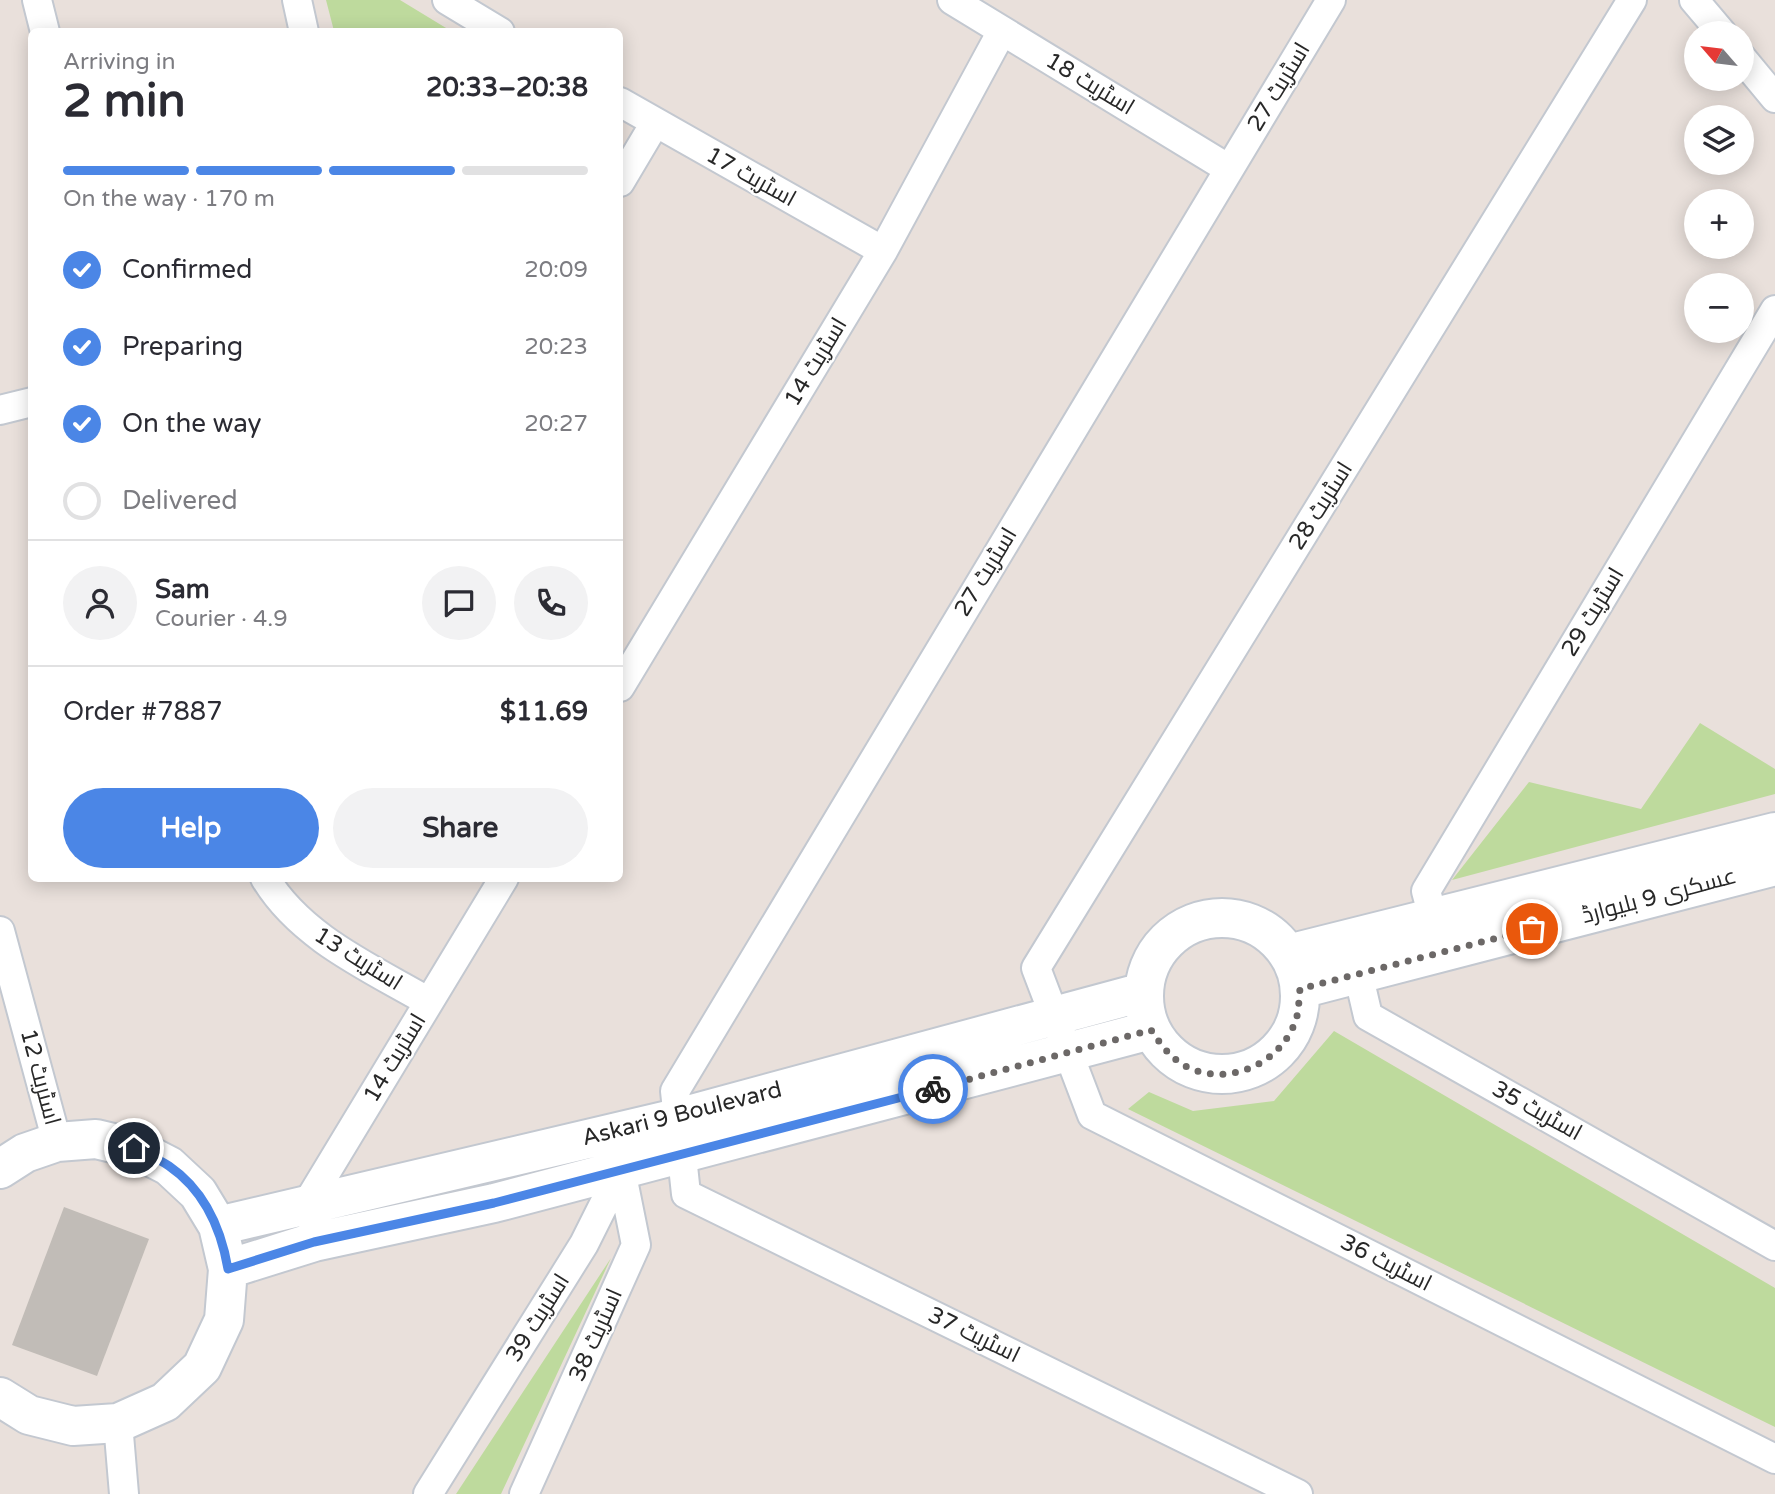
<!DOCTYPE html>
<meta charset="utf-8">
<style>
body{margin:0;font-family:"Varela Round",Cairo,sans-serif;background:#f2f2f3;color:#2b2b33;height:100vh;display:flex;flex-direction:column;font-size:26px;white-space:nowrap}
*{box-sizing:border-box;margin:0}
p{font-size:23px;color:#7c7c81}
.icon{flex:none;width:38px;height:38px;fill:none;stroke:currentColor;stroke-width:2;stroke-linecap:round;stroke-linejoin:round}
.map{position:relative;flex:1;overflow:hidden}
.drawer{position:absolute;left:28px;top:28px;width:595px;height:854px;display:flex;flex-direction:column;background:#fff;border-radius:10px;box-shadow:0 4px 18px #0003}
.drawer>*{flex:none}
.needle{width:46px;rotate:298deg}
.fabs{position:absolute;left:1684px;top:21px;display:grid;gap:14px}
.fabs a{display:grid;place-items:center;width:70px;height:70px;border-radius:50%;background:#fff;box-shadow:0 4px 18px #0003;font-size:35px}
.pin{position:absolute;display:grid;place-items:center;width:60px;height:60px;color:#fff;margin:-30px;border:4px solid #fff;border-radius:50%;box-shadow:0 2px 7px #0007}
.courier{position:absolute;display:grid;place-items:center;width:70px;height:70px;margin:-35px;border:5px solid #4b86e6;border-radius:50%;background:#fff;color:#222;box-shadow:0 2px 9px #0007}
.overview em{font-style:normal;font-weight:800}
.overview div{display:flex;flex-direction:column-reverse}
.overview{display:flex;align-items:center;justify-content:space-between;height:119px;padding:0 35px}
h1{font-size:46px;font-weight:800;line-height:52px}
.bar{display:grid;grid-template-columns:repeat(4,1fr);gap:10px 7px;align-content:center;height:84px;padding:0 35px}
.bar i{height:9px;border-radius:5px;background:#e1e1e2}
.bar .active{background:#4b86e6}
.bar p{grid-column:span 4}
.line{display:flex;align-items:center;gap:18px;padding:0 35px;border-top:2px solid #e1e1e2}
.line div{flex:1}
.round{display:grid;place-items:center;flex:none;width:74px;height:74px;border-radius:37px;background:#f2f2f3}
ol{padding:0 35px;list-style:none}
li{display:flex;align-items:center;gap:21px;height:77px}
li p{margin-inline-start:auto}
li .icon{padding:7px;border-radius:50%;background:#4b86e6;color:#fff;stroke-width:4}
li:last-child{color:#7c7c81}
li i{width:38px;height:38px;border:4px solid #e1e1e2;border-radius:50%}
.action{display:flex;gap:14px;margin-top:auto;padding:14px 35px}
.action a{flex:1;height:80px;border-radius:42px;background:#4b86e6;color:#fff;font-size:28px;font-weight:800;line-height:80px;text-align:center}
.action a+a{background:#f2f2f3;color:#2b2b33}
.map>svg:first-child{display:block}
</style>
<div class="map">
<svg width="1775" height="1494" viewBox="0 0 1775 1494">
<rect width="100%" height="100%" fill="#e9e0db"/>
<!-- green -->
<path fill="#beda9d" d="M326 0H400L451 31H334Z
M1700 723 1775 769V794L1452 880 1529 782 1641 809Z
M1334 1031 1775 1288V1427L1128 1109 1149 1092 1193 1111 1274 1101Z
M611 1258 501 1494H456Z"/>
<!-- building -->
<path fill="#c1bcb7" d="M64 1207 149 1239 97 1376 12 1345Z"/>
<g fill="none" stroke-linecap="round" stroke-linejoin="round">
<!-- street casing -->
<g stroke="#c3c8d0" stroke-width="32">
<path id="street" d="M37 0 45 32
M297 0 304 32
M447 0 500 32
M952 0 1229 169
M1632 0 1036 968 1092 1115 1775 1459
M1694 0 1722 33
M1741 57 1775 98
M620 102 883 251
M620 182 655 123
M0 410 32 402
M620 687 883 251 1002 31
M265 878C301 938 371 968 429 1002
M1433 917 1426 891 1775 310
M0 931 57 1142
M1354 956 1368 1016 1775 1246
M307 1215 305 1207 504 878
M118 1423 124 1494
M428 1494 584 1244 621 1170 618 1159
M524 1494 636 1245 621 1170
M1298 1494 686 1194 675 1091 1331 0"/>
</g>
<!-- secondary casing -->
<g stroke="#c3c8d0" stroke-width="42">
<path id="secondary" d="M1144 996a78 78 0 1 1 156 0a78 78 0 1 1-156 0Z
M1288 954 1775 832
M1300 989 1775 866
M0 1169 25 1153 57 1142 96 1139 134 1148 169 1166 198 1193 218 1226 228 1269 224 1320 202 1367 165 1402 118 1423 73 1426 29 1415 0 1397
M218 1226 677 1118 1143 992
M228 1269 314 1242 494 1203 1151 1030"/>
</g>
<!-- street -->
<use href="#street" stroke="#fff" stroke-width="28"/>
<!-- secondary -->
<use href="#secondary" stroke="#fff" stroke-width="38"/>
</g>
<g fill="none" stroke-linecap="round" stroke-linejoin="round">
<!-- done -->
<path stroke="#6c6867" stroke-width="7" stroke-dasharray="0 12.6" d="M933 1089 1151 1030C1161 1045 1172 1060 1189 1068 1232 1087 1285 1061 1297 1016 1299 1007 1299 997 1300 989L1532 929"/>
<!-- route -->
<path stroke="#4b86e6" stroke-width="9" d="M134 1148C146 1154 159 1159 169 1166 204 1190 221 1228 228 1269L314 1242 494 1203 933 1089"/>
</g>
<g text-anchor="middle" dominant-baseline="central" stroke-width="5" stroke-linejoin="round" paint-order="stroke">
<!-- street labels -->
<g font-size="23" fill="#282828" stroke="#fff">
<text transform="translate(1090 84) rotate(31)">اسٹریٹ 18</text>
<text transform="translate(1279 87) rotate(-59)">اسٹریٹ 27</text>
<text transform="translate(751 177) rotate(29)">اسٹریٹ 17</text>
<text transform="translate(816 362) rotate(-59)">اسٹریٹ 14</text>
<text transform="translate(1321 506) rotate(-58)">اسٹریٹ 28</text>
<text transform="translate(986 572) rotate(-59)">اسٹریٹ 27</text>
<text transform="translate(1593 612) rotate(-59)">اسٹریٹ 29</text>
<text transform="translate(1659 896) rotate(-15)">عسکری 9 بلیوارڈ</text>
<text transform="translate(358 959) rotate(32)">اسٹریٹ 13</text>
<text transform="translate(395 1058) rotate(-59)">اسٹریٹ 14</text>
<text transform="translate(40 1077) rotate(75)">اسٹریٹ 12</text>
<text transform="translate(1537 1111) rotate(29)">اسٹریٹ 35</text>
<text transform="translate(682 1114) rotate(-14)">Askari 9 Boulevard</text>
<text transform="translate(1386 1263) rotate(27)">اسٹریٹ 36</text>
<text transform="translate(538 1318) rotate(-58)">اسٹریٹ 39</text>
<text transform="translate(596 1335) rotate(-66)">اسٹریٹ 38</text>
<text transform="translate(974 1335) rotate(26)">اسٹریٹ 37</text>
</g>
</g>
</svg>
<div class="fabs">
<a><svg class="needle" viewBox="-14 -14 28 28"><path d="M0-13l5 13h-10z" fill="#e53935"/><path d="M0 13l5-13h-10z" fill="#7c7c81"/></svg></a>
<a><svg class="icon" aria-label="layers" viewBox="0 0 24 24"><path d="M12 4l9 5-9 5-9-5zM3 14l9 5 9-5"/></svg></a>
<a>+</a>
<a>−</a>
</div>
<div class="pin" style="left:1532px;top:929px;background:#ea580c"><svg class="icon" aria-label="bag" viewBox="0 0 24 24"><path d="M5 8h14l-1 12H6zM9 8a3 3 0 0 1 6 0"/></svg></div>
<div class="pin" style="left:134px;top:1148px;background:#1f2937"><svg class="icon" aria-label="home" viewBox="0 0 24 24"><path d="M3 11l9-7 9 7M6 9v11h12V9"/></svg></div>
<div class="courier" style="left:933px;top:1089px"><svg class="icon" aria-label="bike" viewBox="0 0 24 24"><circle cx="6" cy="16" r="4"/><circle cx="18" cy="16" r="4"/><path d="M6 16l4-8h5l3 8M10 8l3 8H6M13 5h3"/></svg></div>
<section class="drawer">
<div class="overview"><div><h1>2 min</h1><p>Arriving in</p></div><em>20:33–20:38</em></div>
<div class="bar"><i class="active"></i><i class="active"></i><i class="active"></i><i></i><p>On the way · 170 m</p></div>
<ol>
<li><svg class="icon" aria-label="check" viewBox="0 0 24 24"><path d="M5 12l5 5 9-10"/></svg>Confirmed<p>20:09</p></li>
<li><svg class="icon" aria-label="check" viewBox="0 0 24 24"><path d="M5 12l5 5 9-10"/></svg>Preparing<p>20:23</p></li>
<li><svg class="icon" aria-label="check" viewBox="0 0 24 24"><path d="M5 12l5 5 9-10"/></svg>On the way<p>20:27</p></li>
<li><i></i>Delivered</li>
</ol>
<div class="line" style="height:126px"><a class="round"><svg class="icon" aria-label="person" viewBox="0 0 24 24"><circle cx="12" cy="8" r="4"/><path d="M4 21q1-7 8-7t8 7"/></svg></a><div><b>Sam</b><p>Courier · 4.9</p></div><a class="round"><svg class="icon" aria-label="chat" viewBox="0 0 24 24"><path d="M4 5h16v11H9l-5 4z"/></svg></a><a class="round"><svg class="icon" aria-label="phone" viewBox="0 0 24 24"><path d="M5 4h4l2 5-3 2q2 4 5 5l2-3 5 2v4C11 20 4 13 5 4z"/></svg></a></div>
<div class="line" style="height:91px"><div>Order #7887</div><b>$11.69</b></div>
<div class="action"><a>Help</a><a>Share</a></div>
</section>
</div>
